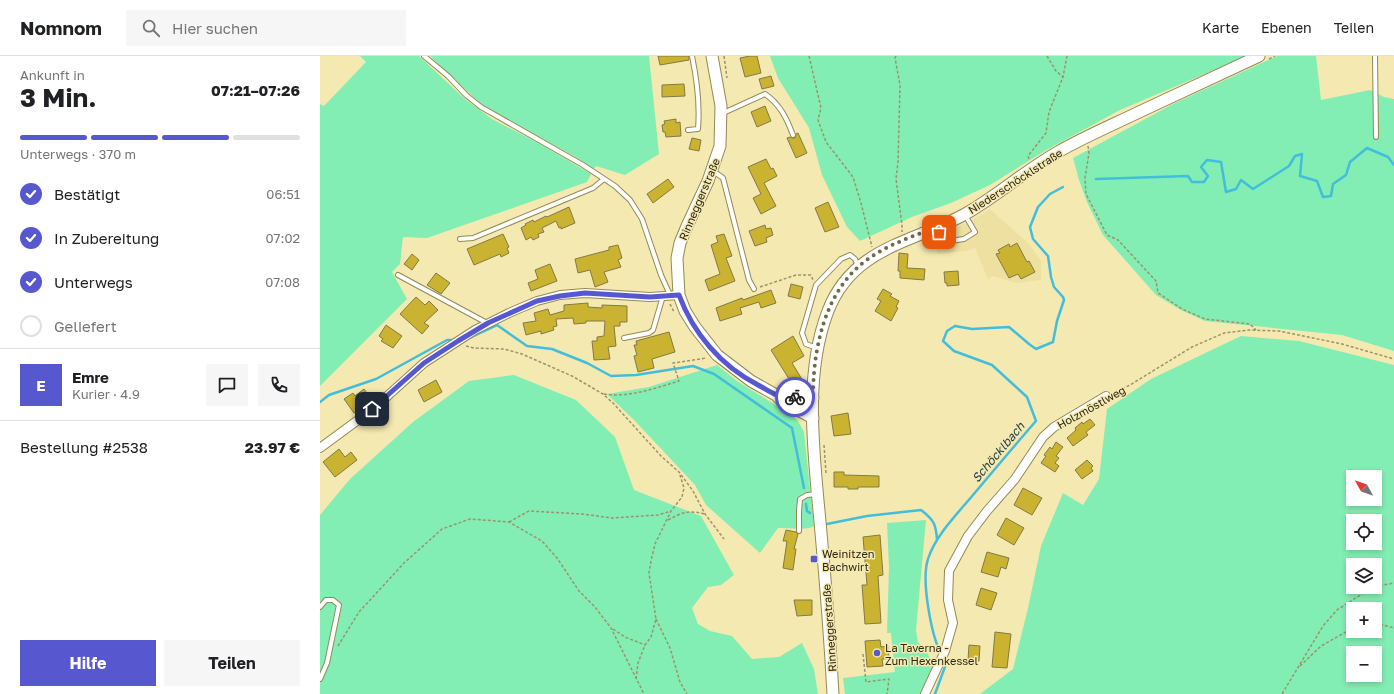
<!DOCTYPE html>
<html lang="de">
<meta charset="utf-8">
<style>
body{margin:0;font-family:"Golos Text",sans-serif;background:#f6f6f6;color:#202124;height:100vh;display:flex;flex-direction:column;font-size:15px;white-space:nowrap}
*{box-sizing:border-box;margin:0}
p{font-size:13px;color:#757577}
.icon{flex:none;width:22px;height:22px;fill:none;stroke:currentColor;stroke-width:2;stroke-linecap:round;stroke-linejoin:round}
.map{position:relative;flex:1;overflow:hidden}
.sheet{display:flex;flex-direction:column;background:#fff;width:320px}
.sheet>*{flex:none}
.needle{width:26px;rotate:310deg}
.controls{position:absolute;left:1026px;top:414px;display:grid;gap:8px}
.controls a{display:grid;place-items:center;width:36px;height:36px;border-radius:0px;background:#fff;box-shadow:0 2px 6px #0003;font-size:20px}
.pin{position:absolute;display:grid;place-items:center;width:34px;height:34px;color:#fff;margin:-17px;border-radius:8px;box-shadow:0 2px 6px #0006}
.courier{position:absolute;display:grid;place-items:center;width:40px;height:40px;margin:-20px;border:3px solid #5758cf;border-radius:50%;background:#fff;color:#222;box-shadow:0 1px 5px #0007}
.overview em{font-style:normal;font-weight:700}
.overview div{display:flex;flex-direction:column-reverse}
.overview{display:flex;align-items:center;justify-content:space-between;height:68px;padding:0 20px}
h1{font-size:26px;font-weight:700;line-height:30px}
.bar{display:grid;grid-template-columns:repeat(4,1fr);gap:6px 4px;align-content:center;height:48px;padding:0 20px}
.bar i{height:5px;border-radius:3px;background:#e0e0e0}
.bar .active{background:#5758cf}
.bar p{grid-column:span 4}
.line{display:flex;align-items:center;gap:10px;padding:0 20px;border-top:1px solid #e0e0e0}
.line div{flex:1}
.round{display:grid;place-items:center;flex:none;width:42px;height:42px;border-radius:0px;background:#f6f6f6}
ol{padding:0 20px;list-style:none}
li{display:flex;align-items:center;gap:12px;height:44px}
li p{margin-inline-start:auto}
li .icon{padding:4px;border-radius:50%;background:#5758cf;color:#fff;stroke-width:4}
li:last-child{color:#757577}
li i{width:22px;height:22px;border:2px solid #e0e0e0;border-radius:50%}
.primary-button{display:flex;gap:8px;margin-top:auto;padding:8px 20px}
.primary-button a{flex:1;height:46px;border-radius:0px;background:#5758cf;color:#fff;font-size:16px;font-weight:700;line-height:46px;text-align:center}
.primary-button a+a{background:#f6f6f6;color:#202124}
header{display:flex;align-items:center;gap:24px;box-sizing:border-box;height:56px;padding:0 20px;background:#fff;border-bottom:1px solid #e0e0e0}
header strong{font-size:19px}
nav{display:flex;gap:22px;margin-inline-start:auto;font-size:14px}
.search{width:280px;height:36px;background:#f6f6f6;display:flex;align-items:center;gap:10px;box-sizing:border-box;padding:0 14px;border-radius:0px;color:#757577;font-size:15px}
main{display:flex;flex:1;min-height:0}
.map>svg:first-child{display:block}
</style>
<header>
<strong>Nomnom</strong>
<div class="search"><svg class="icon" aria-label="search" viewBox="0 0 24 24"><circle cx="10" cy="10" r="6"/><path d="M15 15l6 6"/></svg>Hier suchen</div>
<nav><a>Karte</a><a>Ebenen</a><a>Teilen</a></nav>
</header>
<main>
<section class="sheet">
<div class="overview"><div><h1>3 Min.</h1><p>Ankunft in</p></div><em>07:21–07:26</em></div>
<div class="bar"><i class="active"></i><i class="active"></i><i class="active"></i><i></i><p>Unterwegs · 370 m</p></div>
<ol>
<li><svg class="icon" aria-label="check" viewBox="0 0 24 24"><path d="M5 12l5 5 9-10"/></svg>Bestätigt<p>06:51</p></li>
<li><svg class="icon" aria-label="check" viewBox="0 0 24 24"><path d="M5 12l5 5 9-10"/></svg>In Zubereitung<p>07:02</p></li>
<li><svg class="icon" aria-label="check" viewBox="0 0 24 24"><path d="M5 12l5 5 9-10"/></svg>Unterwegs<p>07:08</p></li>
<li><i></i>Geliefert</li>
</ol>
<div class="line" style="height:72px"><b class="round" style="background:#5758cf;color:#fff">E</b><div><b>Emre</b><p>Kurier · 4.9</p></div><a class="round"><svg class="icon" aria-label="chat" viewBox="0 0 24 24"><path d="M4 5h16v11H9l-5 4z"/></svg></a><a class="round"><svg class="icon" aria-label="phone" viewBox="0 0 24 24"><path d="M5 4h4l2 5-3 2q2 4 5 5l2-3 5 2v4C11 20 4 13 5 4z"/></svg></a></div>
<div class="line" style="height:52px"><div>Bestellung #2538</div><b>23.97 €</b></div>
<div class="primary-button"><a>Hilfe</a><a>Teilen</a></div>
</section>
<div class="map">
<svg width="1074" height="638" viewBox="0 0 1074 638">
<rect width="100%" height="100%" fill="#f5e9b2"/>
<!-- built -->
<path fill="#ede0a1" d="M670 153 709 188 721 205V224L696 227 673 220 668 223 655 192 646 195 617 198 616 180 652 164Z"/>
<!-- green -->
<path fill="#83eeb3" fill-rule="evenodd" d="M40 0H99L145 43 172 63 220 88 271 118 267 126 107 182 83 181 80 208 72 216 87 243 0 330V48L4 50 46 6Z
M110 0H329L339 98 305 119 276 110 274 113 254 100 166 52 128 18Z
M450 0H927L800 54 728 93 670 129 631 147 592 161 540 185 527 171 502 119 489 72 458 22Z
M957 0H996L1001 44 1050 34 1064 41 1074 43V295L1022 279 885 265 861 254 836 239 783 179 767 146 759 124 753 102 853 48Z
M921 280 979 285 1074 309V638H660L693 613 708 552 721 490 743 437 763 449 779 423 787 353 831 323ZM1033 421H1055V443H1033ZM1033 465H1055V487H1033ZM1033 509H1055V531H1033ZM1033 553H1055V575H1033ZM1033 597H1055V619H1033Z
M397 309 417 325 470 358 478 365 484 376 494 470C486 475 467 472 458 472L440 497 386 449 375 429 315 365 287 338 329 331Z
M194 319 256 344 295 381 314 434 381 460 414 519 401 529 388 531 372 552 378 568 390 575 412 580 432 603 459 601 482 587 494 613 498 638H0V459L30 423 93 366 149 325Z
M606 464 596 574 598 586 606 595 613 607 611 619 601 638H525L523 622 575 616 571 577H567L569 511 567 467Z"/>
<g fill="none" stroke-linecap="round" stroke-linejoin="round">
<!-- stream -->
<path stroke="#43bddc" stroke-width="2.5" d="M776 123 868 120 872 126H884L888 120 881 111 887 104 901 106 906 136 916 133 921 124 933 133 969 110 975 100 982 98 980 120 997 125 1003 141 1011 140 1013 128 1026 119 1030 106 1047 92 1068 101 1074 109
M149 282 177 269 207 290 232 293 267 307 291 320 316 319 373 310 394 318 472 372 484 432
M0 346 9 339 56 323 127 284H133
M486 448 487 455 490 457
M507 468 547 460 601 454C614 464 616 468 617 484
M621 598C611 578 601 524 608 503 615 480 638 457 653 439 674 414 695 389 716 365L707 341 672 309 634 295 623 285 627 275 635 270 652 273 689 271 709 288 716 293 733 286 737 265 744 244 743 241 734 231 731 221 728 200 713 183 710 171 718 151 730 138 743 131
M615 638 626 608 623 602"/>
</g>
<!-- building -->
<path fill="#cbb332" stroke="#837945" d="M338 0H369V4L340 9Z
M430 0H437L441 17 425 21 420 2Z
M451 20 454 30 442 33 439 23Z
M364 28 365 40 342 41V29Z
M445 50 451 65 437 71 431 56Z
M356 63V67L360 66 361 80 346 81 345 76H343L342 69 345 68 344 65Z
M478 77 487 97 476 102 467 82 470 81 472 82H475L476 78Z
M372 82 381 84 379 95 369 93Z
M446 103 451 113 453 112 457 120 444 127 456 150 441 158 433 142 441 138 428 111Z
M348 123 354 131 333 147 327 138Z
M508 146 519 171 505 176 495 152Z
M249 151 255 167 241 173V171L239 172 236 165 222 172 224 176 218 178 219 181 213 184 211 181 206 184 201 172 206 169 205 168 213 164 214 166 226 160 227 161Z
M445 169 446 173 451 172 453 179 446 182 447 186 435 190 429 175Z
M183 178 189 191 187 192 189 197 181 201 180 198 154 209 147 193Z
M404 178 412 200 406 202 415 225 389 235 385 224 400 218 391 189 398 186 396 180Z
M697 187 707 206 709 205 715 216 701 223 698 218 689 222 676 198 680 197 678 194 689 188 690 191Z
M298 189 302 202 298 204 301 211 284 216 288 226 275 231 270 214 258 217 255 203 289 194V191Z
M579 197 588 198 587 212 605 213 604 224 580 222V215H578Z
M92 198 99 204 92 214 84 208Z
M230 208 237 225 211 235 208 227 218 223 215 214Z
M638 215 639 229 627 230V227H625L624 216Z
M116 217 130 227 121 238 107 229Z
M471 228 483 231 480 243 468 240Z
M563 233 572 238 570 240 579 245 576 251 578 252 571 265 555 255 561 245 557 243Z
M451 234 456 247 441 252 439 246 420 252 422 258 400 265 396 252 422 242 423 244Z
M96 241 105 249 109 245 118 254 104 267 109 270 102 278 80 258Z
M268 247V251L282 252V249L307 250V266H300V270H294L296 290 288 291 290 303 274 304 272 285H277V281L284 280 285 265H266V267L254 268 253 262 236 263 237 270 233 271 234 274 221 278V275L206 279 203 267 216 265 214 257 228 253 230 259 244 255V249Z
M66 269 82 280 73 292 61 285 63 283 59 280Z
M349 276 355 296 332 303 334 312 318 316 314 300 317 299 314 289H317L316 285Z
M473 280 484 300 472 307 483 325 474 331 451 294Z
M116 324 122 336 104 346 98 334Z
M44 333 52 344 34 357 24 343 33 337 35 340Z
M528 357 531 378 514 380 511 360Z
M770 363 775 369 766 376 768 379 753 390 747 382 756 374 755 372 762 366 763 368Z
M736 386 743 391 736 400 739 402 735 407 739 410 735 416 721 407 726 400 724 399 730 391 732 393Z
M19 393 25 401 31 396 37 404 15 421 3 406Z
M767 404 773 410 771 412 773 415 762 423 755 414Z
M514 416H524V419L559 420V431H538V433H528V431H514Z
M703 432 722 442 712 459 694 449Z
M686 462 704 472 694 489 677 479Z
M466 474 476 476 478 478 474 493H476L473 514 463 512 467 485H463Z
M560 479 563 519 558 520 561 567 545 568 542 529H547L543 481Z
M667 496 689 502 686 513 681 511 678 521 661 516Z
M661 532 677 537 671 554 656 549Z
M474 544H492V559L477 560Z
M675 576 691 578 687 612 672 611Z
M560 584 561 591 568 590 569 603H562L563 610 547 611 545 585Z
M649 589 660 590 659 605 648 604Z"/>
<g fill="none" stroke-linecap="round" stroke-linejoin="round">
<!-- lane casing -->
<g stroke="#938955" stroke-width="6">
<path id="lane" d="M104 0 128 20 146 39 161 51 263 109 295 130 310 144 322 163 341 219 350 239
M1055 0 1056 81
M401 58 445 38C460 48 467 63 473 79
M368 74 378 73C380 49 377 24 372 0
M393 115 403 122 429 224 434 233
M618 173 623 186 644 183 655 176 645 159
M140 183 153 182 273 132 284 123
M78 219 167 267
M304 282 329 277 333 274 343 240
M497 292 486 288 482 277 496 229 521 203 530 199 535 203 538 210
M479 475V455L480 443 487 439 496 438
M0 551 6 544H13L19 549 7 607 0 623"/>
</g>
<!-- street casing -->
<g stroke="#938955" stroke-width="10">
<path id="street" d="M0 392 53 353 104 307 155 274 189 257 217 245 240 239 265 237 330 241 359 239
M605 638 625 595 633 567 628 544 629 515 648 480 667 455 695 423 723 381 734 371 786 340"/>
</g>
<!-- secondary casing -->
<g stroke="#938955" stroke-width="13">
<path id="secondary" d="M392 0 401 50 400 90 388 125 367 170 360 187 357 202 359 239 365 255 375 271 397 299 431 325 456 339 463 346 493 362
M456 339 478 342H493
M513 638C510 584 506 531 501 477 495 406 482 322 508 255 533 190 594 187 647 157 678 139 705 115 736 97 762 82 790 70 817 57 857 38 898 19 939 0"/>
</g>
<!-- path -->
<path stroke="#9c936b" stroke-width="1.5" stroke-dasharray="3 2" stroke-linecap="butt" d="M404 0 407 22
M489 0 501 52 498 64 506 86 533 121 541 147 552 191
M576 0 575 2 580 29 578 106 576 123 582 169V176
M727 0 736 15 743 21
M949 3 955 0
M768 90 769 97 765 122 766 138 787 179 798 184 836 225 838 237 862 253 885 263 930 268 936 274
M709 103 708 100 726 77 729 56 743 21 747 0
M440 231 476 219H491L493 224
M350 248 354 256
M146 290 154 292 184 293 202 298 252 320 283 338 293 347 341 400 359 416 373 435 385 458 404 483
M793 337 810 329 872 291 904 277 929 274 959 275 1022 288 1074 303
M284 338C308 342 336 332 359 325L353 307 387 302
M504 389 506 417
M348 464C363 456 368 454 385 458
M189 466 209 455 262 458 292 462 338 459 351 455
M336 563 350 592 360 626 367 638
M1055 569H1063L1074 572
M293 573 305 581 325 589
M18 590 39 556 84 507 122 473 150 463 189 466 222 485 237 502 259 535 275 551 291 572 324 638
M543 598 546 626 569 623 567 638
M980 610 1001 590 1033 572
M316 623 318 607 325 589 331 581 336 563 329 517 331 505 335 488 351 455 362 441 364 432 360 419
M962 638 1003 570 1017 554 1053 531 1074 527"/>
<!-- lane -->
<use href="#lane" stroke="#fff" stroke-width="4"/>
<!-- street -->
<use href="#street" stroke="#fff" stroke-width="8"/>
<!-- secondary -->
<use href="#secondary" stroke="#fff" stroke-width="11"/>
</g>
<g fill="none" stroke-linecap="round" stroke-linejoin="round">
<!-- done -->
<path stroke="#716a49" stroke-width="4" stroke-dasharray="0 7.2" d="M475 341 493 342C493 292 505 233 548 203 569 188 594 180 617 171L619 176"/>
<!-- route -->
<path stroke="#5758cf" stroke-width="5" d="M52 353 104 307 138 285 168 267 217 245 240 240 265 237 330 241 359 239C373 277 401 310 438 329 444 332 451 337 457 339 463 340 469 340 475 341"/>
</g>
<!-- markers -->
<g fill="#5758cf" stroke="#f5e9b2" stroke-width="1.5">
<rect x="490" y="499" width="8" height="8" rx="2"/>
<circle cx="557" cy="597" r="4"/>
</g>
<g text-anchor="middle" dominant-baseline="central" stroke-width="3" stroke-linejoin="round" paint-order="stroke">
<!-- street labels -->
<g font-size="11" fill="#2a2610" stroke="#f5e9b2">
<text transform="translate(695 125) rotate(-33)">Niederschöcklstraße</text>
<text transform="translate(379 143) rotate(-67)">Rinneggerstraße</text>
<text transform="translate(771 351) rotate(-29)">Holzmöstlweg</text>
<text transform="translate(509 572) rotate(-94)">Rinneggerstraße</text>
</g>
<!-- poi labels -->
<g font-size="11" fill="#2a2610" stroke="#f5e9b2" text-anchor="start">
<text x="502" y="497">Weinitzen<tspan x="502" dy="13">Bachwirt</tspan></text>
<text x="565" y="591">La Taverna -<tspan x="565" dy="13">Zum Hexenkessel</tspan></text>
</g>
<!-- water labels -->
<g font-size="12" font-style="italic" fill="#1d373e" stroke="#f5e9b2">
<text transform="translate(678 396) rotate(-50)">Schöcklbach</text>
</g>
</g>
</svg>
<div class="controls">
<a><svg class="needle" viewBox="-14 -14 28 28"><path d="M0-13l5 13h-10z" fill="#e53935"/><path d="M0 13l5-13h-10z" fill="#757577"/></svg></a>
<a><svg class="icon" aria-label="locate" viewBox="0 0 24 24"><circle cx="12" cy="12" r="6"/><path d="M12 2v4M12 18v4M2 12h4M18 12h4"/></svg></a>
<a><svg class="icon" aria-label="layers" viewBox="0 0 24 24"><path d="M12 4l9 5-9 5-9-5zM3 14l9 5 9-5"/></svg></a>
<a>+</a>
<a>−</a>
</div>
<div class="pin" style="left:619px;top:176px;background:#ea580c"><svg class="icon" aria-label="bag" viewBox="0 0 24 24"><path d="M5 8h14l-1 12H6zM9 8a3 3 0 0 1 6 0"/></svg></div>
<div class="pin" style="left:52px;top:353px;background:#1f2937"><svg class="icon" aria-label="home" viewBox="0 0 24 24"><path d="M3 11l9-7 9 7M6 9v11h12V9"/></svg></div>
<div class="courier" style="left:475px;top:341px"><svg class="icon" aria-label="bike" viewBox="0 0 24 24"><circle cx="6" cy="16" r="4"/><circle cx="18" cy="16" r="4"/><path d="M6 16l4-8h5l3 8M10 8l3 8H6M13 5h3"/></svg></div>
</div>
</main>
